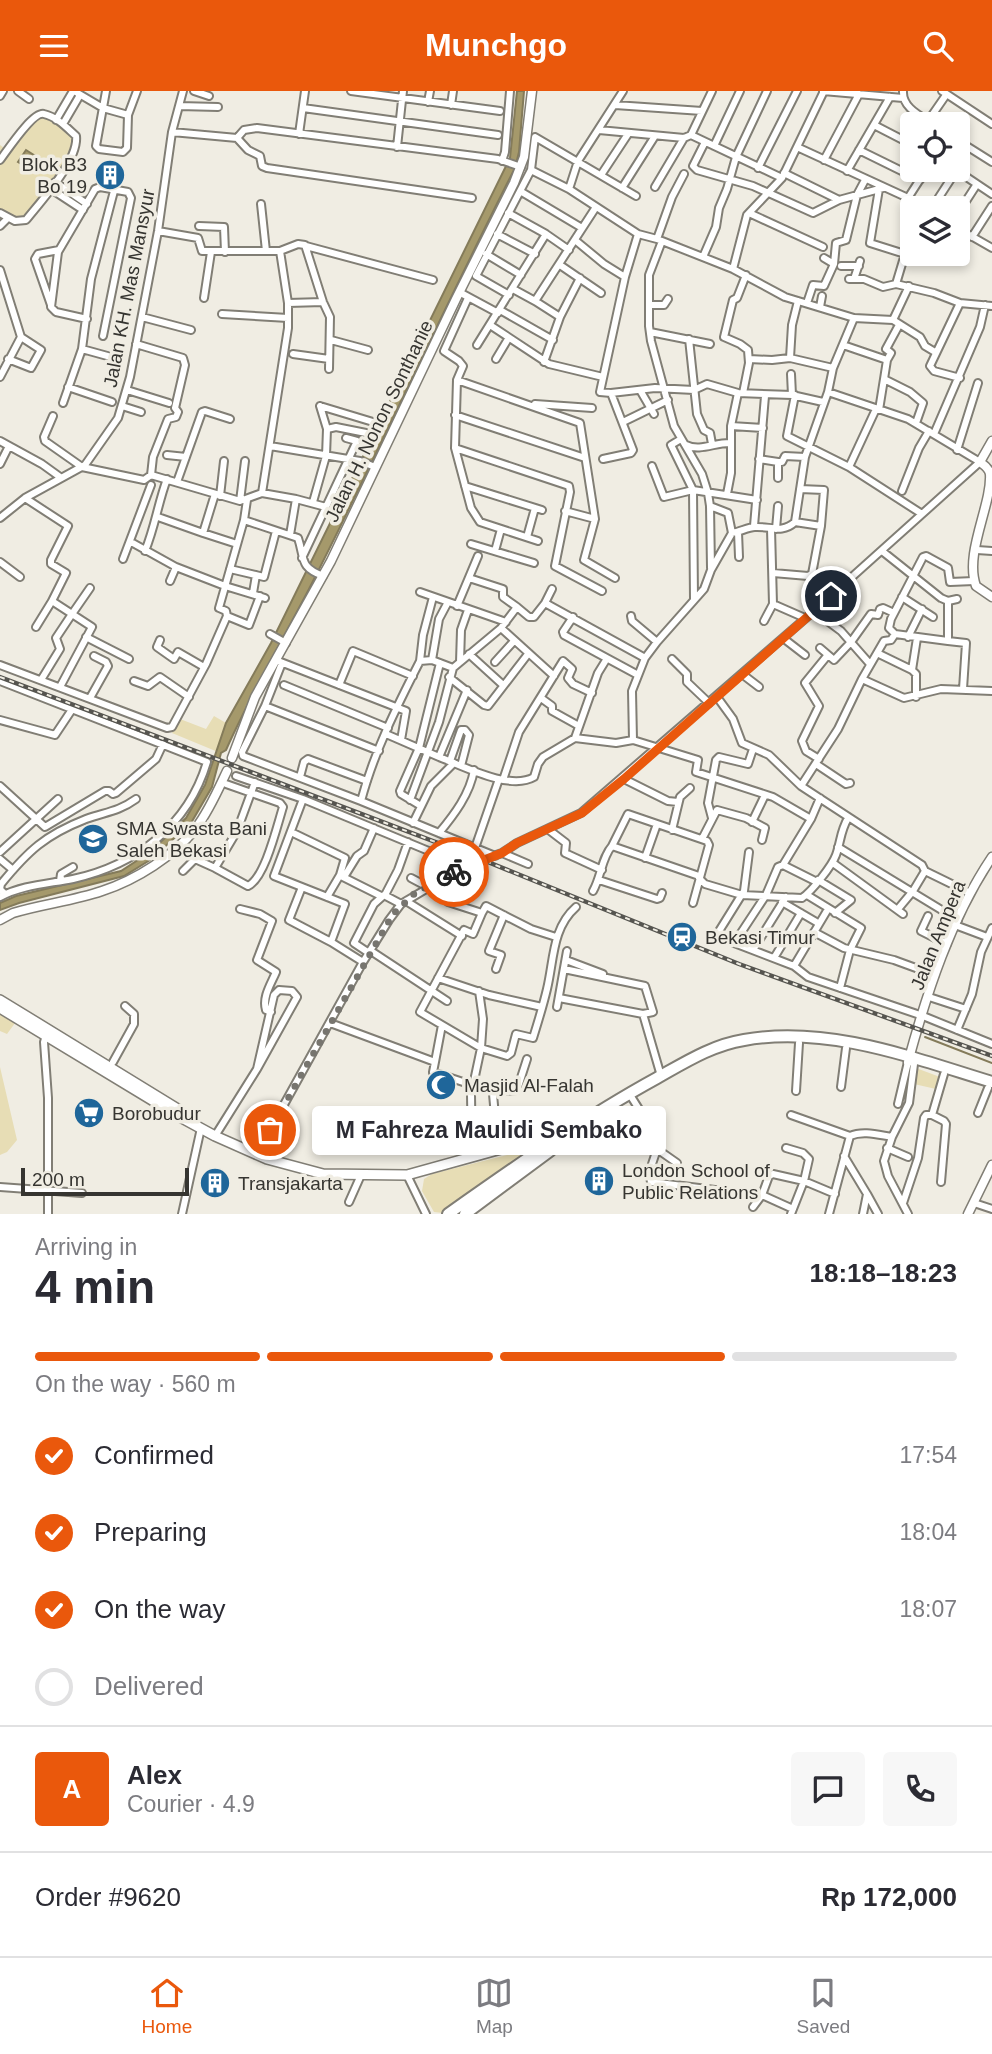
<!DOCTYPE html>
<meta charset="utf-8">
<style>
body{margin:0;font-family:Arial,sans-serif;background:#f7f7f7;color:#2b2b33;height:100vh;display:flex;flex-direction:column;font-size:26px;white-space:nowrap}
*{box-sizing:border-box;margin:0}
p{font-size:23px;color:#7c7c81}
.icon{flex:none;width:38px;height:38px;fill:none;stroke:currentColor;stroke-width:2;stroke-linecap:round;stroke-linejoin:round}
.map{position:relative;height:1123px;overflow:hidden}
.details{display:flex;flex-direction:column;background:#fff;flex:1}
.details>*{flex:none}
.fabs{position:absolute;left:900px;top:21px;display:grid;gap:14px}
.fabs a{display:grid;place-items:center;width:70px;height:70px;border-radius:7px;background:#fff;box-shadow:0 4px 10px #0003;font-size:35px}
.scale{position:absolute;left:21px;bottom:18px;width:168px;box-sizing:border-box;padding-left:7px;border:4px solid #363531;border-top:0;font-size:19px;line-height:24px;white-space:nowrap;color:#363531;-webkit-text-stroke:5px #f0ede3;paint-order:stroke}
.pin{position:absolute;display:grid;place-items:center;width:60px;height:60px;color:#fff;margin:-30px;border:4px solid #fff;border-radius:50%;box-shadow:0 2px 7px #0007}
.courier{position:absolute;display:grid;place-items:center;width:70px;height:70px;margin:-35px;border:5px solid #ea580c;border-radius:50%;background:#fff;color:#222;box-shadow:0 2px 9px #0007}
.bubble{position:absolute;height:49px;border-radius:7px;background:#fff;box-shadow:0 4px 10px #0003;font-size:23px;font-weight:700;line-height:49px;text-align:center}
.headline em{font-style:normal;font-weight:700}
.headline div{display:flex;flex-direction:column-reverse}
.headline{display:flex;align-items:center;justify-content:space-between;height:119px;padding:0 35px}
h1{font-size:46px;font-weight:700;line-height:52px}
.bar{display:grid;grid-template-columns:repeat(4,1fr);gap:10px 7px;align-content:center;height:84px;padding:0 35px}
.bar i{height:9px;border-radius:5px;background:#e1e1e2}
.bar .active{background:#ea580c}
.bar p{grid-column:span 4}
.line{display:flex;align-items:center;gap:18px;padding:0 35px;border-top:2px solid #e1e1e2}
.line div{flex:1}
.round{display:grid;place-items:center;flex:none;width:74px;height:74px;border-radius:7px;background:#f7f7f7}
ol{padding:0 35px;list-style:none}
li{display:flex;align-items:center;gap:21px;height:77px}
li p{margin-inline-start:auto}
li .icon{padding:7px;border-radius:50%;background:#ea580c;color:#fff;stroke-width:4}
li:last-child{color:#7c7c81}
li i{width:38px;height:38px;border:4px solid #e1e1e2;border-radius:50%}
header{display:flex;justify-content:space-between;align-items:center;height:91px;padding:0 35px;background:#ea580c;color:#fff;font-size:32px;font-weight:700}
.dock{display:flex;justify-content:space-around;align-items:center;height:98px;border-top:2px solid #e1e1e2;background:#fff;font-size:19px;color:#7c7c81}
.dock a{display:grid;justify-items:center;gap:4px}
.dock .active{color:#ea580c}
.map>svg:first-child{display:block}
</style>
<header><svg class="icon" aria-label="menu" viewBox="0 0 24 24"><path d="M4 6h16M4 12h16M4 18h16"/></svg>Munchgo<svg class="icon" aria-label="search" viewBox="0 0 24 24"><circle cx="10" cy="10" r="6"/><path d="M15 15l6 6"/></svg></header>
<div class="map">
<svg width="992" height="1123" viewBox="0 0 992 1123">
<rect width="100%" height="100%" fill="#f0ede3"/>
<!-- green -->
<path fill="#e7ddb5" d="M39 23 63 33 77 49 55 91 87 113 83 119 51 98 26 129 7 128 0 135V54L7 59Z
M214 625 226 632 218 661 172 642 180 628 206 638Z
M0 917 18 928 7 943 0 940Z
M0 976 17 1049 7 1061 0 1064Z
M916 977 940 986 936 998 914 993Z
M535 1057 443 1122 434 1121 422 1100 424 1088 432 1083Z"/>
<!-- water -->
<path fill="#a5996b" stroke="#847b5a" stroke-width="2" d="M517 0H524L519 61 515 77C444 216 380 359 309 498 281 552 251 603 226 659L221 662 212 696 191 732 150 769 124 785 19 812 0 819V812L16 805 121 780 150 761 186 727 205 694 226 632 271 552 510 67Z
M26 59 45 71 40 79 29 72 26 76 18 71Z"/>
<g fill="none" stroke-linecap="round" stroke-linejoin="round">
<!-- stream -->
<path stroke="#847b5a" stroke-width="2" d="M925 946 992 972"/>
<!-- street casing -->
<g stroke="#817e75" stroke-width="10">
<path id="street" d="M18 0 29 8
M74 0 103 17 128 24
M106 0 96 55 99 58 123 61 127 57 128 24 137 0
M194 0 209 5
M351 0 500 20
M712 0 691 44 782 87
M823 0 903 7
M903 0C902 17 921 25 933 33
M942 0 992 33
M0 5 3 0
M428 11 430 0
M451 14 453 0
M615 14 702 20
M179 15 218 16
M303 17 498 44
M56 29 73 0
M928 30 946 4
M63 33 80 4
M874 34 907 51
M599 39 684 47 691 44
M172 41 237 47 244 39 257 37 498 68 521 76
M299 43 305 0
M912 44 907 51 912 54
M237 47 248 59 260 65 262 75 267 77 472 107
M957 49 992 71
M705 51 693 75 697 79 753 95 813 122 839 109 883 97
M714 55 740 0
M397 56 403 0
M797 56 908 107 925 117
M859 59 920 89
M0 69C7 60 33 20 44 23 57 26 67 37 76 45 79 69 41 110 26 129L15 130 0 122
M824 69 859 3
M502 70 505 61 510 0
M758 77 797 0
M531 79 569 98 638 143 657 148 733 178 785 206 854 227 893 229 920 246 925 255 935 261
M956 79 992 103
M847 80 890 6
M784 82 839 109
M601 84 628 43
M55 91 87 113
M655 96 684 47
M622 97 655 45
M51 98 83 119
M569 98 578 70 623 0
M879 98 870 152 905 163
M520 100 582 137
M908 107 926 79
M261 113 266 160
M932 117 956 80
M508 122 546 143 569 159
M749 122 823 156
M957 124 977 93
M0 135 7 128
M199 135 224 136 225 161
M957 137 992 157
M158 140 198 147 202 160H280L298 153 305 154 323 211 330 226 329 278
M497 143 535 163
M638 143 625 186 600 301 611 302 655 297 694 299 707 293 738 302 792 304 823 311
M972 146 992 115
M657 148 672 106 684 83
M575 149 604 173 625 186
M662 150 649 184V235L651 250 674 335 702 383 708 402 710 415 711 477
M306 155 433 189
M486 163 521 184
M703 166 716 136 719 117 727 98 736 66 767 0
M834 173 836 152 846 149 857 104 865 89
M560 174 601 202
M841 175H859
M733 178 747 124 782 87 824 0
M0 179 21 246 41 259 31 277 8 268
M849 188H864L883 196 896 193 934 202 960 212 992 215
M854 188 860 170
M896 193 905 163 912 153
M513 198 535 210
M459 201 498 222
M509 204 476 185 531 79 535 46 636 105
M204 207 211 161
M468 207 444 260 459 270 463 275 457 289 455 357 471 417 480 431 538 450
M798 210 792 234 790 267 833 277
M288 212 323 211
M807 212 813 194 824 195 834 173 824 167
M960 212 930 275 934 280 960 287
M51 214 35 168 38 163 59 159
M649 214H664L668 208
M820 216 822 205
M500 219 553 249
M222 223 288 227
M142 226 191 239
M560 226 580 187
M87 228 56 221 51 216 58 161 95 98 100 96 128 101 131 107 103 245
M893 229 909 195
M490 234 549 273 603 286
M650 241 710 253
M689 248 697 323 704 339 710 342 712 353
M331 249 368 259
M136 253 183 267 185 274 175 317 178 321 176 326 168 328 153 366 151 384
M477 254 546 143
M843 254 887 269 884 288 910 301 923 312 916 332
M82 258 111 266
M293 263 329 268
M496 268 508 248
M749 268 772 269 790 267
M887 269 891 262 886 258 899 234
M544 271 560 226 535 210 596 116
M791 283 792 304
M0 286 21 246
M457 289 580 332 595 428 584 469 615 487
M68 296 112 311
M127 299 169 312
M640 299 654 323
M743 302 749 272 748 259 740 253 724 246 733 209 737 207 746 184
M795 304 787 345 849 376 922 423
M63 312 82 258 91 188 114 100
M535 313 592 317
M122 315 141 321
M320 315 373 331
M879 319 884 288
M455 324 585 367
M53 325 44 346 45 350 82 376 144 389 151 384 240 410 262 402 296 408 326 416
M623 331 668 309
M731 335 763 337
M327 338 336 336 366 342
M934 343 980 236 985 214
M681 348 671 354 693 399 694 508
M0 350 42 373 60 386
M686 354C700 361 716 351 731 352
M270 355 360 370 375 376
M455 357 569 395 570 401 555 475 602 500
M957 359 978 292
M167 364 186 366
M603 368 631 362 633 359 611 302
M759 368 778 371V387
M778 371H782L785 365 805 366
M0 373 9 355
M652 375 664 406 693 399 757 409
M849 376 876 318
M177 391 202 321 205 320 230 328
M465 395 542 419
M800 398 824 399 821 435
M902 400 919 357 929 340
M262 402 288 237V212L280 160
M727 403 731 382V335L738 302
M220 405 224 370
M25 407 68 435 51 469V473L66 482 52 510
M240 410 245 370
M313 411 326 365 327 338 320 315
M710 415 728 422 732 442
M565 420 595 428
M158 426 203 442 215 403
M0 427 25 407 85 374 118 327 130 286 158 140 172 41 183 0
M244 429 298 447C305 468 299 476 323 485
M754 435 765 305
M776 438 778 415
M738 441 739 466
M203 442 237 453
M290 444 296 408
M527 446 535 417
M131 451 176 476 170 490
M471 453 534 472
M977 459 992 460
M145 460C155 436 158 412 167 388
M495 460 501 438
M882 460 941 507 948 510 957 508
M302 467 357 350 346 347
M123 468 151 394
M0 471 20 486
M176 476 225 495 265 507
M230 478 264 486 276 440
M773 482 808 485 812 483 821 435 795 431
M469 487 503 498V506L517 516
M420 501 506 531
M253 502 256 484
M902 506 933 526
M448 511 439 528 432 569 453 577 501 537 517 516 529 526H534L545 512 645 567
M545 512 552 498
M773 513 805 527
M457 515 478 465
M814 520 841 540 870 573
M227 525 249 534 260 505
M631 525 632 530 657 551
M573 526 563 541 564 544 638 584
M764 530 773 513 771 438
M36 536 52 510 72 523 90 497
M501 537 554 585
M270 543 286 552
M895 543 948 550V510
M86 546 129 568
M908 546 922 518
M783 547 805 564
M160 549 157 556 174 568 178 561 204 576
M948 550 966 552 963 598
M820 557 834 569 851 551 871 523 878 524 880 518 883 517 894 522
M877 562 912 579
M469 563 503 594
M672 568 687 583V591L709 612
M278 570 406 620 401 649
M420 570 423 544 433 506
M460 571 461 539 468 519
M495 571 514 550
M282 572 265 615 242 661 243 665 361 710 495 765
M0 574 167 637 172 636 206 573 227 525 226 520 219 517 244 429 247 409
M742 583 759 596
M449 586 484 614 488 615 528 563
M862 588 904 607 941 598 992 600
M41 589 60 558 56 547 72 523 92 536 60 596
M0 590 207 671C188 735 136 774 73 788 48 793 22 794 0 806
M134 590 148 595 160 586 189 606
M284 594 388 637
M339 594 353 560 413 585
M467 599 439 666C463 675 510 700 534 686L538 673 543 666 575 647 616 652 633 649 698 669 696 681 773 706 811 728
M717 606 733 628 742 652 769 664 801 695 922 774 925 780 970 802
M916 606V583L912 579 917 547
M90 607 108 575 106 571 94 565
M541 607 552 615V620L579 635
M265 615 379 660
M0 629 55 644 73 617
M386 643 439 666
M575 647 598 582 606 569
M633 649 632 600 645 567 657 551 704 498 711 479 732 442C740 441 748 436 755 436 770 435 782 443 795 431L805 366 828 301 833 277 854 227
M819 668 806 660 802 650 819 615 805 592 827 565
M450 670 461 639H465L469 644 461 675
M816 673 846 693 850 692
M236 685 303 708 465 775
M300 686 304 671 308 668 367 690
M624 688 668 710 678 711
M503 689 519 641 563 570 572 578 568 587 573 593 592 602
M0 695 45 736 105 700H109L113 703 116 702 156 668 163 653
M801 695 838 638 862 588 884 550 891 549 895 543 889 537 891 528 923 466 926 465 948 477 950 491 974 490
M303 708 274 785 345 813 331 851 363 871
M410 709 439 631 453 577
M361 710C374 661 397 615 420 570L432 569
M421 715 401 703 400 700 419 657 440 572
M712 727 708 712 716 669 719 666 748 673 753 658
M752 731 765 704
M413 732 431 695 454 672
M549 739 566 752 565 762 602 779
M672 739 680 706 690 697
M291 741 345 767 340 784 327 806
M439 742C454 724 470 703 474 679
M702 748 717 719 746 727 765 737 762 749
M612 755 628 723 707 750 709 754 693 812
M838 756 958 829
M475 757 499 688
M0 761 58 708
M749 761 744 800 716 845 794 875 808 886 923 925 992 953
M502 762 528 773
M645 767 657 733
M0 768 13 779
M833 772 903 823
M783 774 817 791
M215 777 248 795C265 787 277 735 283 716L280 712 226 693
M459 779 448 811 482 822 486 815 531 838 556 846
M183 780 195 768 215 777 237 740 255 691
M341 785 381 805
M344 786 357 765 364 760 374 737
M411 787 428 796
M699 787 705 793 742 804 802 807C812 800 832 775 836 764 841 750 840 741 848 727
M599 789 657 808 660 807 662 802
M818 789 851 809 835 822
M60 790 61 783 73 776
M302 796 289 829 331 851
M593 800C601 786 602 766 612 755L699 785
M5 803 0 798 1 793C28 760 45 744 86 728 105 721 118 721 136 708
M385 804 398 779 408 751
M807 804 861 837 850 859 840 897
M406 810 462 845
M782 811 818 832
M240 818 260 823 272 830 257 869 276 881C271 893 262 906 266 919L271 921
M898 818 913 800 925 780
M482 822 473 843 464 839 420 921 481 957 507 965 511 962 516 943 533 947C538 931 543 915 547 898 554 869 552 837 576 816
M928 825 921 840 947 853
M955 834 987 846
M814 841 844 857 894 869 935 884
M735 851 766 804 778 776 783 774 811 728 820 707
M753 859 786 806
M371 860 447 910
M369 862 354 852 374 813 384 804 401 813
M774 867 801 822
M566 869 603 883
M794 875 828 818
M496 878 501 864 489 860 504 824
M564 878 645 895 653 921 643 923
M438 887 489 904 542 916
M929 906 966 918
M559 907 643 923 661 985
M557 916 567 860
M330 932 435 971 433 981 472 994
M957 939 972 903 981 861 992 837
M46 944 44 951 48 1007V1123
M113 971 134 933V923L125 915
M435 971 442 934
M841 996 846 957
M796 1000 799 952
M632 1007 659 1050 657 1058 677 1072
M898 1013 908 971
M978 1022 988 997
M791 1024 850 1045
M215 1045 257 978 274 904 279 899 292 900 297 906 257 978
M786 1057 803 1062 809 1068 804 1090 791 1123
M887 1057 908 1066
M657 1058 649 1082 651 1091 723 1100
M498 1059 493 1003 496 1000 517 999 527 968
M256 1064 363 871 389 829 401 813 465 775 502 762 517 752 581 722 814 520 980 371 908 328 828 301
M472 1065 471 1004 481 957 483 928 479 900
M844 1065 867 1103 863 1123
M407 1084 426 1123
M941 1091 946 1033 944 1030 932 1024 944 983
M0 1096 82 1102
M737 1101 762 1104 793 1118
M867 1103 878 1123
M349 1111 361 1084
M903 1112 918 1067 924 1027 926 1024H932
M974 1112 992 1118
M753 1116 762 1104 769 1085 773 1083 804 1090 835 1103
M182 1123 201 1037
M829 1123 850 1045C863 1039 879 1044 892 1046
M908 1123 888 1085 884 1070 892 1046 909 1012 914 973"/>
</g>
<!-- secondary casing -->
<g stroke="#817e75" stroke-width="11">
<path id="secondary" d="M992 350 980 371C984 374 989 377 990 383 992 414 964 462 976 495L992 506
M232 667 255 606 331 470 456 208 514 92 524 66 532 0
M0 829 13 822C42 813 73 810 102 800 136 789 174 765 196 737 209 720 218 699 227 680
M908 971C927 901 951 827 992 766
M968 1123 992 1074"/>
</g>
<!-- primary casing -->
<g stroke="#817e75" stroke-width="12">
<path id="primary" d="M0 909 186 1023
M0 917 180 1026 215 1045 267 1068 323 1083 407 1084 562 1041"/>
</g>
<!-- highway casing -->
<g stroke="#817e75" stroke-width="14">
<path id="highway" d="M448 1123C516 1075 584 1027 657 987 684 972 712 954 744 949 828 934 913 967 992 991
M465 1123 550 1060"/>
</g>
<!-- street -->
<use href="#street" stroke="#fff" stroke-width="6"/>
<!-- secondary -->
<use href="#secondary" stroke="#fff" stroke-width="8"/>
<!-- primary -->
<use href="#primary" stroke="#fff" stroke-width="9"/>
<!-- highway -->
<use href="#highway" stroke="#fff" stroke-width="10"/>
<!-- rail casing -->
<g stroke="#565550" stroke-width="4.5">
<path id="rail" d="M0 586 483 769 739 873 992 965"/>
</g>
<!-- rail -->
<use href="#rail" stroke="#f0ede3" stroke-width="2" stroke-dasharray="5" stroke-linecap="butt"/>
</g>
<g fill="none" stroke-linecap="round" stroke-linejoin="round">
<!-- done -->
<path stroke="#77756f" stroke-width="7" stroke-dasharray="0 12.6" d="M270 1039 393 823 414 803 454 781"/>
<!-- route -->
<path stroke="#ea580c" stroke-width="9" d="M454 781 502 762 517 752 582 722 624 688 831 505"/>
</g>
<!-- icons -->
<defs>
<g id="building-disc" transform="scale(1.575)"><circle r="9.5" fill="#1f669a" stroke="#f0ede3"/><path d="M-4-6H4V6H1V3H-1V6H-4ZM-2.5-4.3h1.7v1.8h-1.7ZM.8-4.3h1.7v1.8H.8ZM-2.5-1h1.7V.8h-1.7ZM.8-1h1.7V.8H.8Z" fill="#fff"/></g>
<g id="school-disc" transform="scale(1.575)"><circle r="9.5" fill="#1f669a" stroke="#f0ede3"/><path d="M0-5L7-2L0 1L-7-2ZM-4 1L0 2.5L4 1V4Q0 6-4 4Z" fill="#fff"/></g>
<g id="station-disc" transform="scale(1.575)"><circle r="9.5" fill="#1f669a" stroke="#f0ede3"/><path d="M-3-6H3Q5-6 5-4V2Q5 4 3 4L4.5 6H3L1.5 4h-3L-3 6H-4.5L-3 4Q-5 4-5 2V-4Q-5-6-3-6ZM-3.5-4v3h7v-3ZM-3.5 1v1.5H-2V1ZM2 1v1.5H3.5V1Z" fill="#fff"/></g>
<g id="mosque-disc" transform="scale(1.575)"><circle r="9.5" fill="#1f669a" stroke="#f0ede3"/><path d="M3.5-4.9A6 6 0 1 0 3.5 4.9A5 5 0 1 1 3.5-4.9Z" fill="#fff"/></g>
<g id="supermarket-disc" transform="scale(1.575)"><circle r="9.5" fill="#1f669a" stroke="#f0ede3"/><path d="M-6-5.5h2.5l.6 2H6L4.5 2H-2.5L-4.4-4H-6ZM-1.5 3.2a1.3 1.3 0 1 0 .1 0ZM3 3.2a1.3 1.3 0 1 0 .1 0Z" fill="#fff"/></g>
</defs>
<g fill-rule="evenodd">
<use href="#building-disc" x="110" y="84"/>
<use href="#school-disc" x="93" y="748"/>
<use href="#station-disc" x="682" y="846"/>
<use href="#mosque-disc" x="441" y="994"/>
<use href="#supermarket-disc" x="89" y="1022"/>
<use href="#building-disc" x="599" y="1090"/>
<use href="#building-disc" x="215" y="1092"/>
</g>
<g text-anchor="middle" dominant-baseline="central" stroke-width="7" stroke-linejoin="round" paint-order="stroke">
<!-- poi labels -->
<g font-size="19" fill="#363531" stroke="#f0ede3" text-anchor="start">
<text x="87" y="73" text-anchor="end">Blok B3<tspan x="87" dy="22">Bo 19</tspan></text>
<text x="116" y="737">SMA Swasta Bani<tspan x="116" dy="22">Saleh Bekasi</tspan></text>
<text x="705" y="846">Bekasi Timur</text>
<text x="464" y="994">Masjid Al-Falah</text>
<text x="112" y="1022">Borobudur</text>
<text x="622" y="1079">London School of<tspan x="622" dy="22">Public Relations</tspan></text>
<text x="238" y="1092">Transjakarta</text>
</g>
<!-- street labels -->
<g font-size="19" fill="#363531" stroke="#f0ede3">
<text transform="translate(129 197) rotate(-79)">Jalan KH. Mas Mansyur</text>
<text transform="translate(379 330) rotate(-64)">Jalan H. Nonon Sonthanie</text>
<text transform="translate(938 844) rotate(-68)">Jalan Ampera</text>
</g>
</g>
</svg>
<div class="fabs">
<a><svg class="icon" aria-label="locate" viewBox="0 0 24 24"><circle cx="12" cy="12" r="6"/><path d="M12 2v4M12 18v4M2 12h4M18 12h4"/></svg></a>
<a><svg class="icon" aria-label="layers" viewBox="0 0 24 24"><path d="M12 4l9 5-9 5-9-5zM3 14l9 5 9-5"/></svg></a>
</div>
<div class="scale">200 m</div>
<div class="pin" style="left:270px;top:1039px;background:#ea580c"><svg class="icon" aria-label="bag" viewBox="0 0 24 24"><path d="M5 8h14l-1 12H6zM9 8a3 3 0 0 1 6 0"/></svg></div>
<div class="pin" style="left:831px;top:505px;background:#1f2937"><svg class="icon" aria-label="home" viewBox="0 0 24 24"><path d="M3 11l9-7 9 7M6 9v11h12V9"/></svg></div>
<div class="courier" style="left:454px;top:781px"><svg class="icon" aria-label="bike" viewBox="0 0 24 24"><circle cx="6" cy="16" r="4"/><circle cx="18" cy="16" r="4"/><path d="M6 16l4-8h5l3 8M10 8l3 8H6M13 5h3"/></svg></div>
<div class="bubble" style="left:312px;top:1015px;width:354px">M Fahreza Maulidi Sembako</div>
</div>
<section class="details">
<div class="headline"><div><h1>4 min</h1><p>Arriving in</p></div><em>18:18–18:23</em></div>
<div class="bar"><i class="active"></i><i class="active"></i><i class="active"></i><i></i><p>On the way · 560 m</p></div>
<ol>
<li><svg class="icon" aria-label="check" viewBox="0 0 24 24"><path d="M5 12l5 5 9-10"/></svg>Confirmed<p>17:54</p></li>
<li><svg class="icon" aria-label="check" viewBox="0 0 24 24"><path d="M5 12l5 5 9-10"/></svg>Preparing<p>18:04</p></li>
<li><svg class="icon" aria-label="check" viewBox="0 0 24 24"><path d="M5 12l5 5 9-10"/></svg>On the way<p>18:07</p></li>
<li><i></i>Delivered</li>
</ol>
<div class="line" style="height:126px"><b class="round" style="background:#ea580c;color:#fff">A</b><div><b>Alex</b><p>Courier · 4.9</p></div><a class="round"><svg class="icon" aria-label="chat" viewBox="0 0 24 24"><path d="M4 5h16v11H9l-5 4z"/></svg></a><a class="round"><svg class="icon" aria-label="phone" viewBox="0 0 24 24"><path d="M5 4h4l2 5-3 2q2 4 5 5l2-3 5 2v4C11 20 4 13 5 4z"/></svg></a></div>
<div class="line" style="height:91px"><div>Order #9620</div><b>Rp 172,000</b></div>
</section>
<nav class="dock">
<a class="active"><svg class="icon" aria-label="home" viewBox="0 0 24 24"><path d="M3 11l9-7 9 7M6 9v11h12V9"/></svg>Home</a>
<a><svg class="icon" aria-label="map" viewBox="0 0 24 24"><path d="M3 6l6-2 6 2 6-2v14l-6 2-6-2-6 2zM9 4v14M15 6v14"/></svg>Map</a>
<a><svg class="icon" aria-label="saved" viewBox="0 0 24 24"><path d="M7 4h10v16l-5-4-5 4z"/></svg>Saved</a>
</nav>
